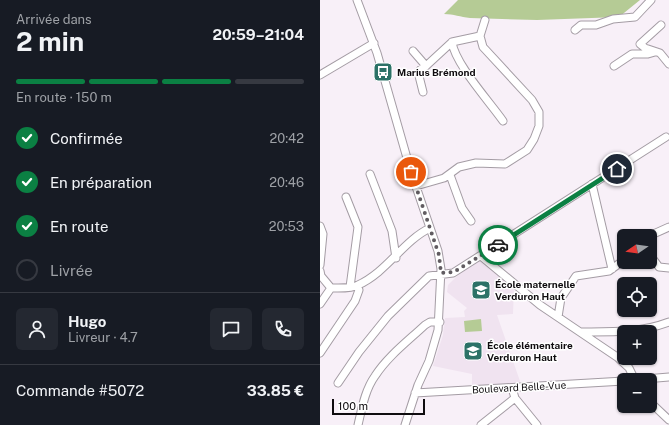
<!DOCTYPE html>
<html lang="fr">
<meta charset="utf-8">
<style>
body{margin:0;font-family:"Public Sans",sans-serif;background:#242831;color:#f1f3f6;height:100vh;display:flex;flex-direction:column;font-size:15px;white-space:nowrap}
*{box-sizing:border-box;margin:0}
p{font-size:13px;color:#9ea1a6}
.icon{flex:none;width:22px;height:22px;fill:none;stroke:currentColor;stroke-width:2;stroke-linecap:round;stroke-linejoin:round}
.map{position:relative;flex:1;overflow:hidden}
.sheet{display:flex;flex-direction:column;background:#171b24;width:320px}
.sheet>*{flex:none}
.needle{width:26px;rotate:257deg}
.fabs{position:absolute;left:297px;top:229px;display:grid;gap:8px}
.fabs a{display:grid;place-items:center;width:40px;height:40px;border-radius:6px;background:#171b24;box-shadow:0 1px 3px #0004;font-size:20px}
.scale{position:absolute;left:12px;bottom:10px;width:93px;box-sizing:border-box;padding-left:4px;border:2px solid #0f0c0f;border-top:0;font-size:11px;line-height:14px;white-space:nowrap;color:#0f0c0f;-webkit-text-stroke:3px #fff;paint-order:stroke}
.pin{position:absolute;display:grid;place-items:center;width:34px;height:34px;color:#fff;margin:-17px;border:2px solid #fff;border-radius:50%;box-shadow:0 1px 4px #0007}
.courier{position:absolute;display:grid;place-items:center;width:40px;height:40px;margin:-20px;border:3px solid #0b8043;border-radius:50%;background:#fff;color:#222;box-shadow:0 1px 5px #0007}
.headline em{font-style:normal;font-weight:700}
.headline div{display:flex;flex-direction:column-reverse}
.headline{display:flex;align-items:center;justify-content:space-between;height:68px;padding:0 16px}
h1{font-size:26px;font-weight:700;line-height:30px}
.bar{display:grid;grid-template-columns:repeat(4,1fr);gap:6px 4px;align-content:center;height:48px;padding:0 16px}
.bar i{height:5px;border-radius:3px;background:#363941}
.bar .active{background:#0b8043}
.bar p{grid-column:span 4}
.line{display:flex;align-items:center;gap:10px;padding:0 16px;border-top:1px solid #363941}
.line div{flex:1}
.round{display:grid;place-items:center;flex:none;width:42px;height:42px;border-radius:6px;background:#242831}
ol{padding:0 16px;list-style:none}
li{display:flex;align-items:center;gap:12px;height:44px}
li p{margin-inline-start:auto}
li .icon{padding:4px;border-radius:50%;background:#0b8043;color:#fff;stroke-width:4}
li:last-child{color:#9ea1a6}
li i{width:22px;height:22px;border:2px solid #363941;border-radius:50%}
main{display:flex;flex:1;min-height:0}
.map>svg:first-child{display:block}
</style>
<main>
<section class="sheet">
<div class="headline"><div><h1>2 min</h1><p>Arrivée dans</p></div><em>20:59–21:04</em></div>
<div class="bar"><i class="active"></i><i class="active"></i><i class="active"></i><i></i><p>En route · 150 m</p></div>
<ol>
<li><svg class="icon" aria-label="check" viewBox="0 0 24 24"><path d="M5 12l5 5 9-10"/></svg>Confirmée<p>20:42</p></li>
<li><svg class="icon" aria-label="check" viewBox="0 0 24 24"><path d="M5 12l5 5 9-10"/></svg>En préparation<p>20:46</p></li>
<li><svg class="icon" aria-label="check" viewBox="0 0 24 24"><path d="M5 12l5 5 9-10"/></svg>En route<p>20:53</p></li>
<li><i></i>Livrée</li>
</ol>
<div class="line" style="height:72px"><a class="round"><svg class="icon" aria-label="person" viewBox="0 0 24 24"><circle cx="12" cy="8" r="4"/><path d="M4 21q1-7 8-7t8 7"/></svg></a><div><b>Hugo</b><p>Livreur · 4.7</p></div><a class="round"><svg class="icon" aria-label="chat" viewBox="0 0 24 24"><path d="M4 5h16v11H9l-5 4z"/></svg></a><a class="round"><svg class="icon" aria-label="phone" viewBox="0 0 24 24"><path d="M5 4h4l2 5-3 2q2 4 5 5l2-3 5 2v4C11 20 4 13 5 4z"/></svg></a></div>
<div class="line" style="height:52px"><div>Commande #5072</div><b>33.85 €</b></div>
</section>
<div class="map">
<svg width="349" height="425" viewBox="0 0 349 425">
<rect width="100%" height="100%" fill="#f8f0f8"/>
<!-- built -->
<path fill="#f0e3f0" d="M158 262H164L194 287 193 314 177 315 201 384 152 387V374L113 366 123 335 125 318 145 317 144 311 147 308 127 292 128 285 139 274Z"/>
<!-- green -->
<path fill="#b5cb95" d="M138 0H320L299 17 217 20 150 18C140 17 134 14 124 14Z
M161 319 162 331 145 332 144 321Z"/>
<g fill="none" stroke-linecap="round" stroke-linejoin="round">
<!-- minor casing -->
<g stroke="#a49ca4" stroke-width="9">
<path id="minor" d="M37 0 57 53 91 172 118 251 121 269 118 330 109 361 98 385 85 425
M341 25 320 44 325 48 340 53 349 64
M255 30 261 25H276L293 19 315 17 331 0
M132 42C135 64 169 101 183 121
M93 51 106 66 132 42 160 36
M294 66 312 54H328L335 52
M0 75 54 43
M103 92 99 76 100 70 106 66
M50 174 72 231 76 258
M130 175 142 208 151 221
M272 184 292 269
M96 186 124 178 139 167 156 163 185 164 207 150 214 139 219 126V112L212 100 163 47 160 36 165 20
M26 197 38 227 30 287
M0 226 3 234 0 265
M329 236 349 227
M330 255 339 267 349 268
M161 256 220 305 297 357 309 368 315 380
M0 271 1 276 11 288C19 288 31 289 38 285 67 272 83 241 110 228
M0 304 11 288
M238 317 241 298 256 276 289 271 304 260
M261 332C292 332 320 333 349 322
M0 353 35 301 39 290 37 286
M313 380 349 377
M18 383 39 352 68 316 109 276 133 273 346 137
M192 388 195 398 217 425
M95 393 304 381
M330 402 349 420
M38 425C42 408 45 390 55 376 68 356 88 341 105 325L110 322H120
M161 425 195 398"/>
</g>
<!-- minor -->
<use href="#minor" stroke="#fff" stroke-width="7"/>
</g>
<g fill="none" stroke-linecap="round" stroke-linejoin="round">
<!-- done -->
<path stroke="#615c61" stroke-width="4" stroke-dasharray="0 7.2" d="M91 172 119 255 121 273 134 272 178 245"/>
<!-- route -->
<path stroke="#0b8043" stroke-width="5" d="M178 245 297 169"/>
</g>
<!-- icons -->
<defs>
<g id="bus-square" transform="scale(1)"><rect x="-9" y="-9" width="18" height="18" rx="4" fill="#2c7267" stroke="#fff"/><path d="M-5-6H5V4H4V6H2V4H-2V6H-4V4H-5ZM-3.5-4V0h7V-4ZM-3.5 1.2v1.5H-2V1.2ZM2 1.2v1.5H3.5V1.2Z" fill="#fff"/></g>
<g id="school-square" transform="scale(1)"><rect x="-9" y="-9" width="18" height="18" rx="4" fill="#2c7267" stroke="#fff"/><path d="M0-5L7-2L0 1L-7-2ZM-4 1L0 2.5L4 1V4Q0 6-4 4Z" fill="#fff"/></g>
</defs>
<g fill-rule="evenodd">
<use href="#bus-square" x="63" y="72"/>
<use href="#school-square" x="161" y="290"/>
<use href="#school-square" x="153" y="351"/>
</g>
<g text-anchor="middle" dominant-baseline="central" stroke-width="3" stroke-linejoin="round" paint-order="stroke">
<!-- poi labels -->
<g font-size="10" font-weight="bold" fill="#0f0c0f" stroke="#fff" text-anchor="start">
<text x="77" y="72">Marius Brémond</text>
<text x="175" y="284">École maternelle<tspan x="175" dy="12">Verduron Haut</tspan></text>
<text x="167" y="345">École élémentaire<tspan x="167" dy="12">Verduron Haut</tspan></text>
</g>
<!-- street labels -->
<g font-size="10" fill="#0f0c0f" stroke="#fff">
<text transform="translate(199 387) rotate(-3)">Boulevard Belle-Vue</text>
</g>
</g>
</svg>
<div class="fabs">
<a><svg class="needle" viewBox="-14 -14 28 28"><path d="M0-13l5 13h-10z" fill="#e53935"/><path d="M0 13l5-13h-10z" fill="#9ea1a6"/></svg></a>
<a><svg class="icon" aria-label="locate" viewBox="0 0 24 24"><circle cx="12" cy="12" r="6"/><path d="M12 2v4M12 18v4M2 12h4M18 12h4"/></svg></a>
<a>+</a>
<a>−</a>
</div>
<div class="scale">100 m</div>
<div class="pin" style="left:91px;top:172px;background:#ea580c"><svg class="icon" aria-label="bag" viewBox="0 0 24 24"><path d="M5 8h14l-1 12H6zM9 8a3 3 0 0 1 6 0"/></svg></div>
<div class="pin" style="left:297px;top:169px;background:#1f2937"><svg class="icon" aria-label="home" viewBox="0 0 24 24"><path d="M3 11l9-7 9 7M6 9v11h12V9"/></svg></div>
<div class="courier" style="left:178px;top:245px"><svg class="icon" aria-label="car" viewBox="0 0 24 24"><path d="M5 17H2v-5l4-1 3-4h7l3 4 3 1v5h-3M9 17h6M6 11h13"/><circle cx="7" cy="17" r="2"/><circle cx="17" cy="17" r="2"/></svg></div>
</div>
</main>
